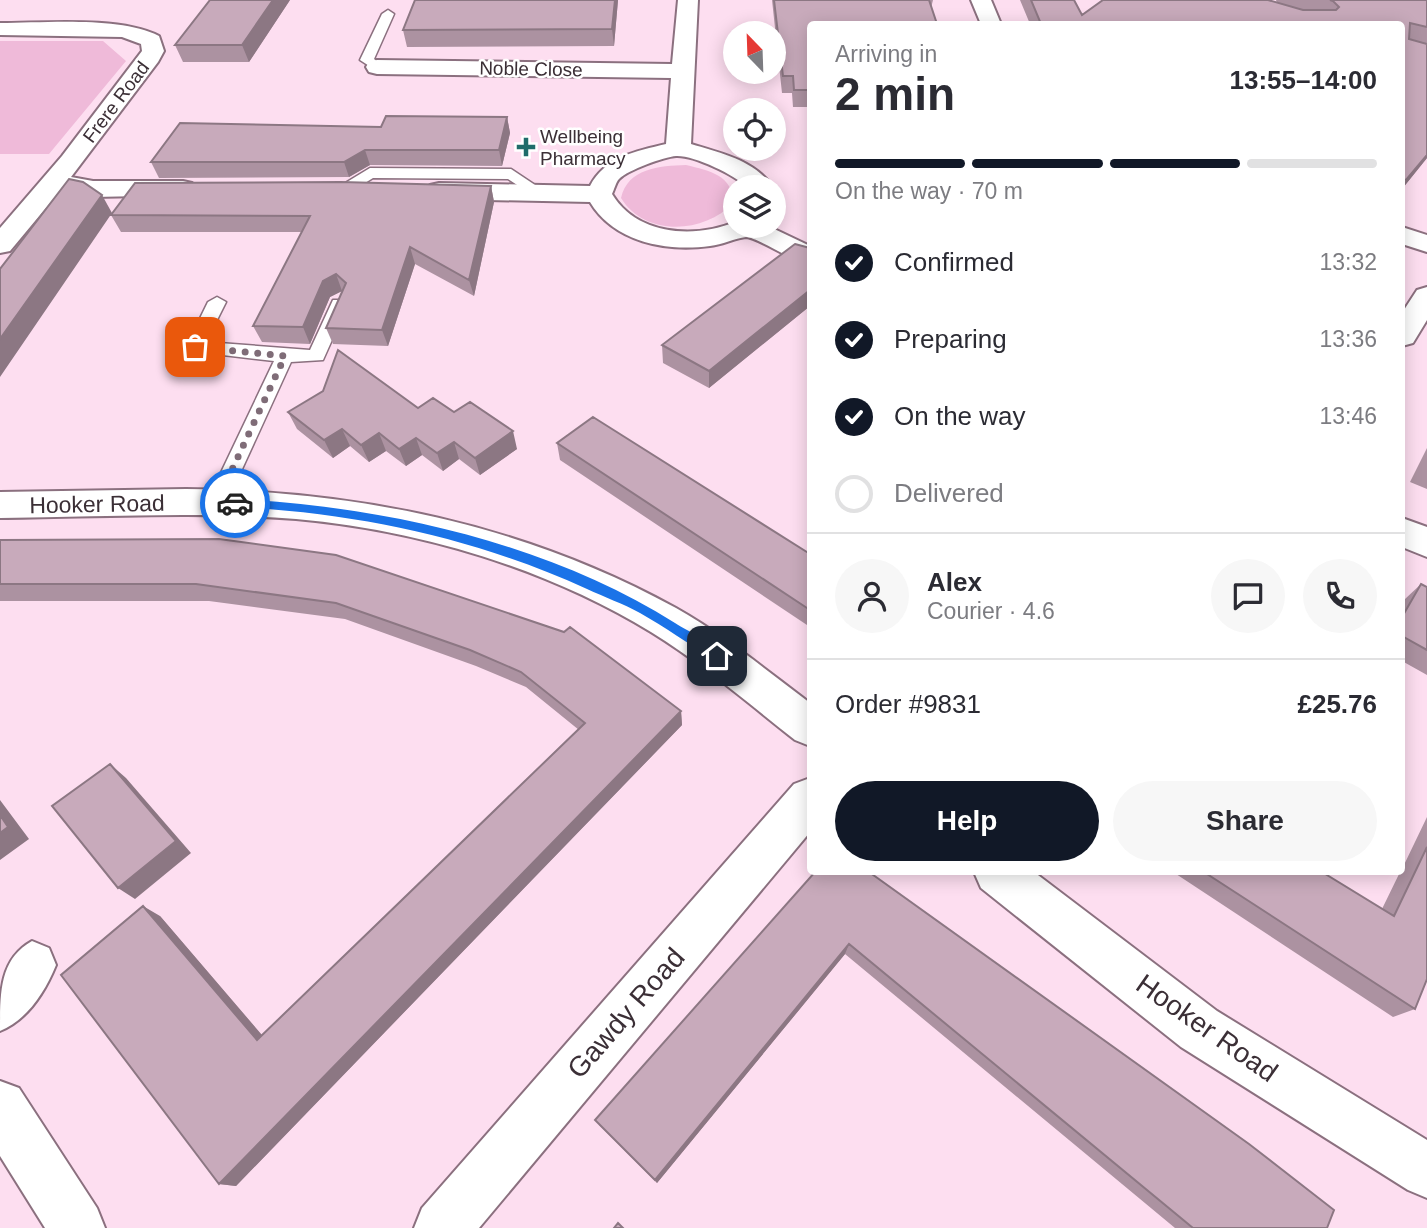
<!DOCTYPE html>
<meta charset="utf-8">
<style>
body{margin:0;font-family:Helvetica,sans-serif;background:#f7f7f7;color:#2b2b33;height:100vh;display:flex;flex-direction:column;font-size:26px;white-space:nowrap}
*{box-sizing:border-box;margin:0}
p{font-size:23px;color:#7c7c81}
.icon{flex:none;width:38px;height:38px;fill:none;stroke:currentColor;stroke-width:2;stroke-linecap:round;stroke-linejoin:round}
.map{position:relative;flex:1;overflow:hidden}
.details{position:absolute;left:807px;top:21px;width:598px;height:854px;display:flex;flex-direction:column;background:#fff;border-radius:7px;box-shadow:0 4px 18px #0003}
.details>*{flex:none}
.needle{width:46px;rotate:337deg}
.fabs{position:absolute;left:723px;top:21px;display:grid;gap:14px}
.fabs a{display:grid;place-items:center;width:63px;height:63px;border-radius:50%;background:#fff;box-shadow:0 4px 18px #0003;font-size:35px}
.pin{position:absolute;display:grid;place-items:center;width:60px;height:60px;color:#fff;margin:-30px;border-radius:14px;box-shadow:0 4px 10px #0006}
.courier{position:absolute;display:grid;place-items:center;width:70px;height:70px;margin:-35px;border:5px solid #1a73e8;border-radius:50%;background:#fff;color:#222;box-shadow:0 2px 9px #0007}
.headline em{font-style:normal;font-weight:700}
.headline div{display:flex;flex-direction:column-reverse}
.headline{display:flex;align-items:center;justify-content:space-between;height:119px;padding:0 28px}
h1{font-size:46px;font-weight:700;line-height:52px}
.bar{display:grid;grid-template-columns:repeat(4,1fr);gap:10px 7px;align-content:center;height:84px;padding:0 28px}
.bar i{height:9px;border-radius:5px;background:#e1e1e2}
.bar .on{background:#111827}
.bar p{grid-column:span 4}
.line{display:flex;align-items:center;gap:18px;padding:0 28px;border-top:2px solid #e1e1e2}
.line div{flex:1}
.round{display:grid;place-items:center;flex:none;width:74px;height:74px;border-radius:37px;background:#f7f7f7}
ol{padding:0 28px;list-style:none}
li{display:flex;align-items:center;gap:21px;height:77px}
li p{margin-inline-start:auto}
li .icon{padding:7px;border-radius:50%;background:#111827;color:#fff;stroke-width:4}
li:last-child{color:#7c7c81}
li i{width:38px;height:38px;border:4px solid #e1e1e2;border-radius:50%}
.primary-button{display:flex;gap:14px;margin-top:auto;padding:14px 28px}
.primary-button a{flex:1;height:80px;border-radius:42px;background:#111827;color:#fff;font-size:28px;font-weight:700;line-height:80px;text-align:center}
.primary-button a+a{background:#f7f7f7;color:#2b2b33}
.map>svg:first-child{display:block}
</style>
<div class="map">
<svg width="1427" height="1228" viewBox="0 0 1427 1228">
<rect width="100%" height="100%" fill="#fddef0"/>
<!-- green -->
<path fill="#efbad9" d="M0 41H103L126 61 49 154H0Z
M686 165C710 171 733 175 733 203 704 234 645 237 621 198 628 168 659 166 686 165Z"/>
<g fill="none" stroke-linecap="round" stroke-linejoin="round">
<!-- service casing -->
<g stroke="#8b707f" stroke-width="3">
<path id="service" d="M388 10 394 14 374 59 384 67 377 71 360 60 382 14Z
M370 168 511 169 547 193 544 196H534L508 179 373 178 352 191H342L339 188 342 185Z
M217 297 226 302 206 342 310 350 333 300H345L348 304 323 360 291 362 227 502 224 508 217 510 210 508 207 502 274 361 189 351 186 347 208 302Z"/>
</g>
<!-- minor casing -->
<g stroke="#8b707f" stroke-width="4">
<path id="minor" d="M678 0H698L691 144C721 153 754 160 773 187H746C736 175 693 155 676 156 664 157 628 170 619 179 616 182 614 190 612 194 637 235 693 239 735 222V226H768L810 246V265C794 262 757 237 746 237 735 238 722 245 710 246 666 252 614 242 590 202L439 199 430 197 426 191 430 185 439 183 590 186C605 157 636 151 666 144L671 78 377 74 369 72 366 67 369 62 377 60 672 64Z
M971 0H991L1001 24H981Z
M0 23C45 23 120 16 159 36L164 51 158 62 71 177 93 181H183L192 183 196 189 192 195 93 197 60 191 10 251 0 253V228L62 156 142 51 141 44 122 37 0 35Z
M1402 227 1427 235V252L1402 244Z
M1427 287V320L1413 343 1402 346V313L1417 290Z
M186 489C358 491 523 524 676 608 724 635 766 670 810 703V746L795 740C748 703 703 664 651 632 546 568 419 530 296 519 198 511 99 517 0 518V492Z
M1402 518 1427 527V557L1402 547Z
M810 778V832L479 1228H414L422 1208 794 784Z
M974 872H1034L1217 1011 1427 1140V1198L1408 1190 1181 1047 981 888Z
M32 941 49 948 56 965C45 992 27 1020 0 1031 0 991 0 959 32 941Z
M0 1081 19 1088 97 1208 105 1228H45L0 1156Z"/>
</g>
<!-- service -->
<use href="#service" fill="#fff" fill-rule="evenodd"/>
<!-- minor -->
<use href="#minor" fill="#fff" fill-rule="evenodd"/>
</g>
<!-- wall -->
<path fill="#ac92a1" d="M290 0 249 62H183L175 45Z
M618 0 614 46 407 47 403 30Z
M772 0H933L931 8 810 24V107H793L792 93H782Z
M1020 0H1074L1082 15 1277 3 1276 0H1427V158L1402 189V24H1030Z
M507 117 510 133 502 166 370 165 349 177 159 178 151 162 381 127Z
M491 186 494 202 474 296 415 264 388 346 333 344 326 328 342 291 330 297 310 344 262 342 253 326 302 232H121L111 215Z
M810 248V306L709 388 663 363 662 345Z
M418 408 454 412 517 449 480 475 459 459 443 471 422 455 406 466 386 451 369 462 350 446 333 458 297 429 288 412Z
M557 443 810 554V627L560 460Z
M1427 448V489L1410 482Z
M219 539 681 711 682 725 236 1186 219 1184 160 916 262 1035 579 730 526 687 476 666 345 619 209 601H0V540Z
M1421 584 1427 587V675L1402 661V604L1404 600Z
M1427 817V979L1415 1009 1393 1017 1173 872H1322L1382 909 1400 872H1402V869Z
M815 872 1327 1228H1175L845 954 657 1183 599 1125Z"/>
<!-- shaded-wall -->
<path fill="#8c7783" d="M273 0H290L249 62 242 45Z
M615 0H618L614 46 612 29Z
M507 117 510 133 502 166 499 150Z
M365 150 370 165 349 177 344 162Z
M1427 155V158L1402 189V187L1406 180Z
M491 186 494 202 474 296 469 280Z
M102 195 112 213 0 377V339Z
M410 247 415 264 388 346 382 330Z
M336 274 342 291 330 297 310 344 303 327 323 281Z
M810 290V306L709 388V371Z
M342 429 350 446 333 458 324 440Z
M513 431 517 449 480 475 475 458Z
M379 433 386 451 369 462 361 445Z
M416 438 422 455 406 466 399 449Z
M454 442 459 459 443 471 437 453Z
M681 711 682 725 236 1186 219 1184Z
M110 764 126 778 191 853 135 899 118 888Z
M0 800 29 839 0 860Z
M143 906 160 916 272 1047 257 1040Z
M849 944 845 954 657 1183 655 1180Z"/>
<!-- building -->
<path fill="#c8aabb" stroke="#8c7783" stroke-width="2" d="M210 0H273L242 45H175Z
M415 0H615L612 29 403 30Z
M774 0H929L937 24H810V90H794L793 76H783Z
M1031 0H1074L1082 15 1103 0H1268L1303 10H1336L1339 7 1333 1 1330 0H1427V27L1410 23 1409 39 1427 44V155L1406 180 1402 179V24H1041Z
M386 116 507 117 499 150H365L344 162H151L180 123 381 127Z
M69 179 83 182 102 195 0 339V269Z
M341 182 491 186 469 280 410 247 382 330 326 328 346 283 336 274 323 281 303 327 253 326 310 216 111 215 135 183Z
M795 244 810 248V290L709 371 662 345Z
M338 350 418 408 433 398 454 412 470 402 513 431 475 458 454 442 437 453 416 438 399 449 379 433 361 445 342 429 324 440 288 412 323 391Z
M593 417 810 554V610L557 443Z
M219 539 336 555 564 632 570 627 681 711 219 1184 61 975 143 906 257 1040 585 723 521 672 470 650 336 603 196 584H0V540Z
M1421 584 1427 587V650L1402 636V617Z
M110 764 176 841 118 888 52 806Z
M0 815 8 827 0 833Z
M1427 847V979L1415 1009 1204 872H1322L1394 916Z
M815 872H869L1249 1144 1334 1210 1327 1228H1193L849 944 655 1180 595 1120Z
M618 1223 623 1228H614Z"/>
<!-- route -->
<path fill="#1a73e8" d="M235 499C383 506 548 543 675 623 689 632 713 642 722 656L721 659H712C689 644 665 627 640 613 624 604 604 597 587 589 475 538 357 513 235 507L230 503Z"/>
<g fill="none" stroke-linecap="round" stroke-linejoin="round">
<!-- done -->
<path stroke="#7f6c77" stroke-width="7" stroke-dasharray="0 12.6" d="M195 347 285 356 217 502 235 503"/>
</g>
<!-- markers -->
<path fill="#1f6b6a" stroke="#fff" stroke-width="2.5" d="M522.5 136.5h7v7h7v7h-7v7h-7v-7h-7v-7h7z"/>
<g text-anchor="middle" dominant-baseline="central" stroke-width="5" stroke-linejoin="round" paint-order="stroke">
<!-- far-street labels -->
<g font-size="19" fill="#3b2f36" stroke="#fff">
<text transform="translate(531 69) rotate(1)">Noble Close</text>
<text transform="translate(116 102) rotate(-53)">Frere Road</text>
</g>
<!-- far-poi labels -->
<g font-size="19" fill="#3b2f36" stroke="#fff" text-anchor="start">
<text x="540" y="136">Wellbeing<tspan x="540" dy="22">Pharmacy</tspan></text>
</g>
<!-- street labels -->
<g font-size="23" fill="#3b2f36" stroke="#fff">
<text transform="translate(97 504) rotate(-1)">Hooker Road</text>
</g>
<!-- near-street labels -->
<g font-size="28" fill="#3b2f36" stroke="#fff">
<text transform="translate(626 1013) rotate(-49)">Gawdy Road</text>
<text transform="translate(1207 1028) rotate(35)">Hooker Road</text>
</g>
</g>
</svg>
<div class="fabs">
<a><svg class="needle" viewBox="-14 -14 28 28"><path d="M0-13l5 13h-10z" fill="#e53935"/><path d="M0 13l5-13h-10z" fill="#7c7c81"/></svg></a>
<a><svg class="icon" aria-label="locate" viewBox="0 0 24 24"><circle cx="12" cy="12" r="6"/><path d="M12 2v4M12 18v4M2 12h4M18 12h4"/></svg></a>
<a><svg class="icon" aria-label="layers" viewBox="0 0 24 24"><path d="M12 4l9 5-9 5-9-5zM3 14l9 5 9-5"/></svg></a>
</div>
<div class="pin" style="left:195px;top:347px;background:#ea580c"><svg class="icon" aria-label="bag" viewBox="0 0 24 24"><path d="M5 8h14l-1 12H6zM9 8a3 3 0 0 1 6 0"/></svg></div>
<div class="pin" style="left:717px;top:656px;background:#1f2937"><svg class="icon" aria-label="home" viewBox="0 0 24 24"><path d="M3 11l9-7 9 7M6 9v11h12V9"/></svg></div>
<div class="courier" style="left:235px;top:503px"><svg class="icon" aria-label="car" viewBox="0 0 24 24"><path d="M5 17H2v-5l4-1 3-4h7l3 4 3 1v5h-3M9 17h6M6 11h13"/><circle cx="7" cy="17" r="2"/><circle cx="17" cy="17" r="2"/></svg></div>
<section class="details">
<div class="headline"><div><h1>2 min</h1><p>Arriving in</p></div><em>13:55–14:00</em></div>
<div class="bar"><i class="on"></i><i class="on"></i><i class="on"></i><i></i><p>On the way · 70 m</p></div>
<ol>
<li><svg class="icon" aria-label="check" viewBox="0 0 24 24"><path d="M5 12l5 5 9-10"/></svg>Confirmed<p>13:32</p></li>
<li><svg class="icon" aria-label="check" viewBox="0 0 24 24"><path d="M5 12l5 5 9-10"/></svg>Preparing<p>13:36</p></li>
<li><svg class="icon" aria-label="check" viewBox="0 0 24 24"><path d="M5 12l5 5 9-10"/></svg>On the way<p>13:46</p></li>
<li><i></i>Delivered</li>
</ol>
<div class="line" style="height:126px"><a class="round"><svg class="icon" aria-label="person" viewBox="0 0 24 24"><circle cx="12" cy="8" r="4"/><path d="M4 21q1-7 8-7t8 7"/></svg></a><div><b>Alex</b><p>Courier · 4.6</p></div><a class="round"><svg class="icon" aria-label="chat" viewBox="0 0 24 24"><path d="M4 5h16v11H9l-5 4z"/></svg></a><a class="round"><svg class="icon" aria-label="phone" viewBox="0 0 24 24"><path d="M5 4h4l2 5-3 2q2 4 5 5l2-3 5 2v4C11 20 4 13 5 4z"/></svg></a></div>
<div class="line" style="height:91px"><div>Order #9831</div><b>£25.76</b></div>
<div class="primary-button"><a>Help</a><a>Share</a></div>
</section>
</div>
